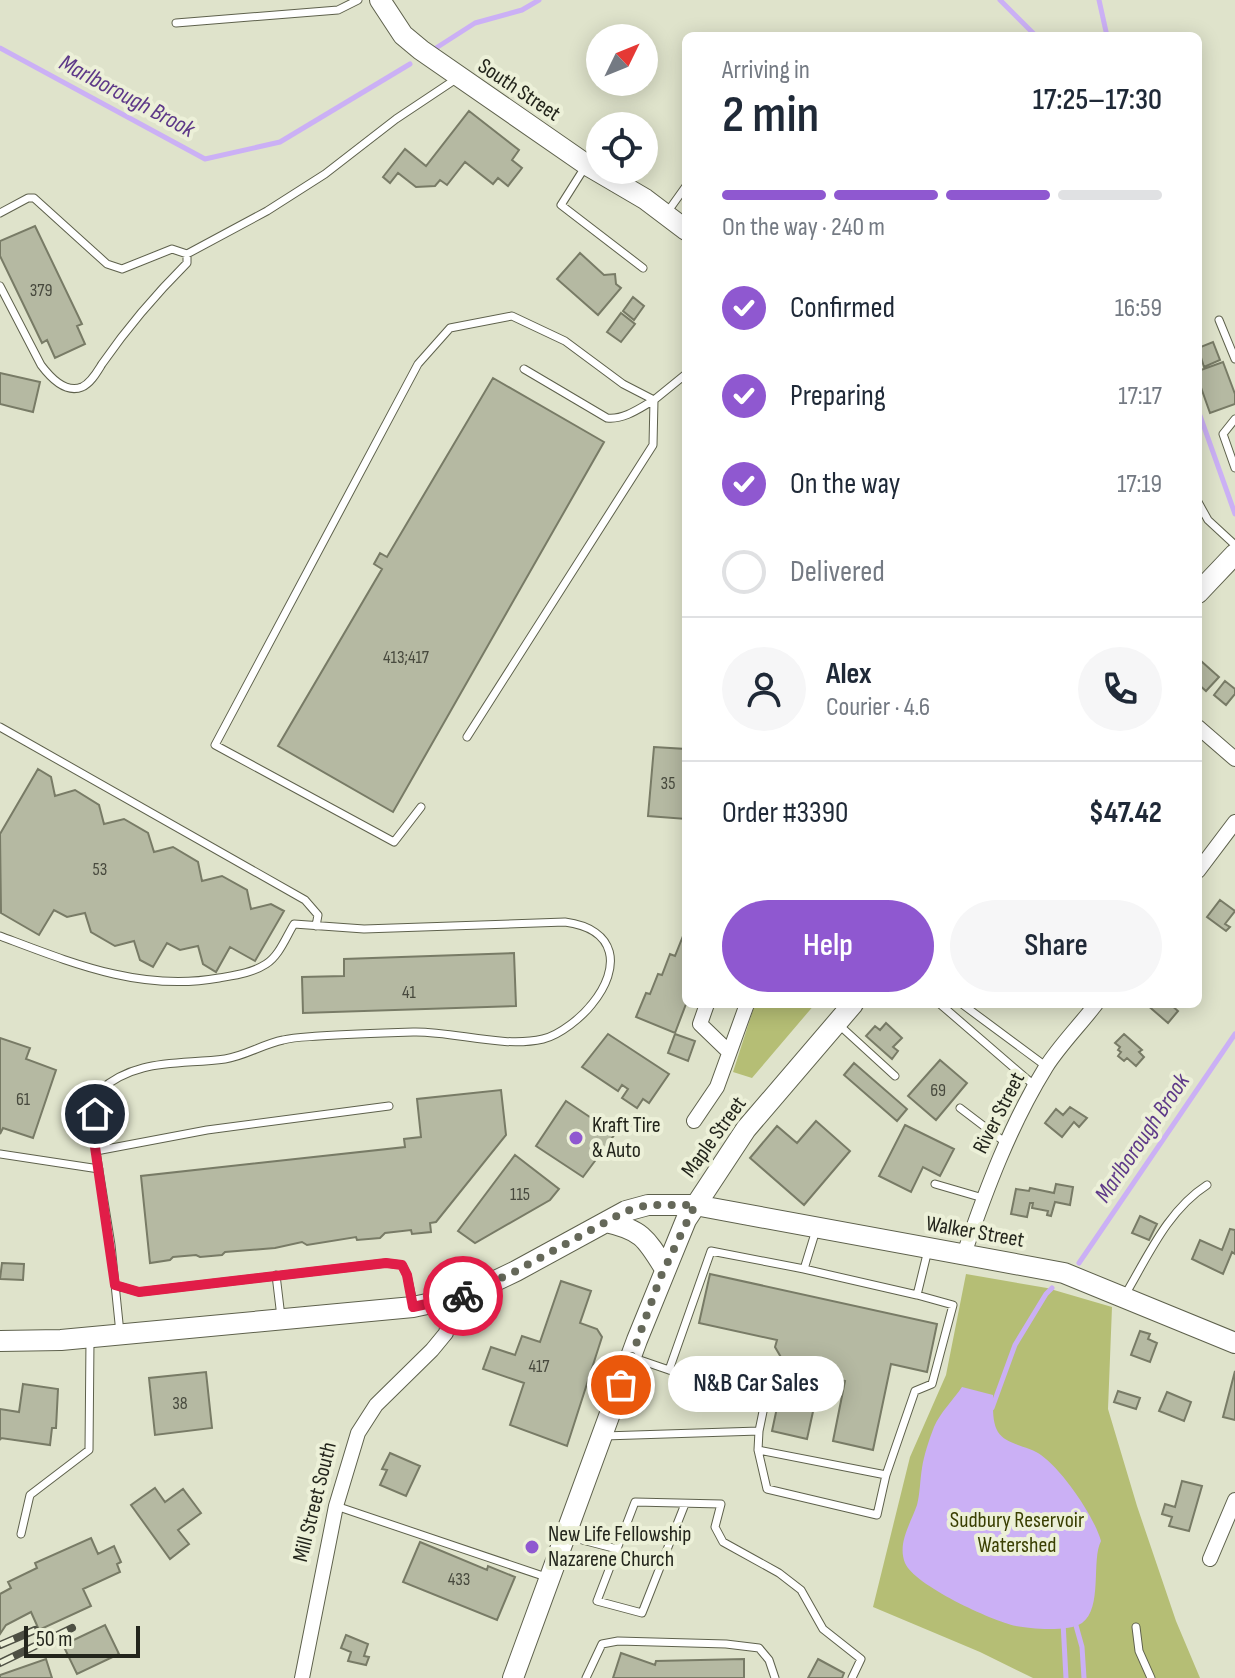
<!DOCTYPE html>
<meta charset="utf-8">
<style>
body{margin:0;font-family:"Sofia Sans Condensed",sans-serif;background:#f6f6f7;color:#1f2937;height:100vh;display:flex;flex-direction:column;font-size:30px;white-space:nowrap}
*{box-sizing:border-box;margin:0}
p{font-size:26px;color:#747a83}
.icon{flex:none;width:44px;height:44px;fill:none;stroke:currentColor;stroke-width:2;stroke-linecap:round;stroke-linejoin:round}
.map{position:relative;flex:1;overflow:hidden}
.drawer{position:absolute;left:682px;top:32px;width:520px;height:976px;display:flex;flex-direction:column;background:#fff;border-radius:12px;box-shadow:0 4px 20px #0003}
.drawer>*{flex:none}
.needle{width:52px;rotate:47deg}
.fabs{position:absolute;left:586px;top:24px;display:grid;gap:16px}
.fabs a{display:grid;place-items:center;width:72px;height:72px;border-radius:50%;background:#fff;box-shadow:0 4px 20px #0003;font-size:40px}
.scale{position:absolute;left:24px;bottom:20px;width:116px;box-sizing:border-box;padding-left:8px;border:4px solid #23251c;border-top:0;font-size:22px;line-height:28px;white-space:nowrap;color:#23251c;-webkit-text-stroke:6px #ecf0d8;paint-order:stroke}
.pin{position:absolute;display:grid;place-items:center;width:68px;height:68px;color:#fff;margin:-34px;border:4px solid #fff;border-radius:50%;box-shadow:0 2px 8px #0007}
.courier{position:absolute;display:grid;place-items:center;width:80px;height:80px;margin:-40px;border:6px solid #e11d48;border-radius:50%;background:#fff;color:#222;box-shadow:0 2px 10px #0007}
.bubble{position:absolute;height:56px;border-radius:28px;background:#fff;box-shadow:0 4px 20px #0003;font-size:26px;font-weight:600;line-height:56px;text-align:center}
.headline em{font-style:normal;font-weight:600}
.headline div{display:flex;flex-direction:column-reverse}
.headline{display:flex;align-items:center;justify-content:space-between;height:136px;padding:0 40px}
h1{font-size:52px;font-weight:600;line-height:60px}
.bar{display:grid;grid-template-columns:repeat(4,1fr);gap:12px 8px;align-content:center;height:96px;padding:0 40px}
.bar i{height:10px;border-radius:6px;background:#e0e1e3}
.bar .on{background:#8f58d0}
.bar p{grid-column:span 4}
.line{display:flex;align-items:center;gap:20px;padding:0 40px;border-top:2px solid #e0e1e3}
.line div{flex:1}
.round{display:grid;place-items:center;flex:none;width:84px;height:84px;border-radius:42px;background:#f6f6f7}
ol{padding:0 40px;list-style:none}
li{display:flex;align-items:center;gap:24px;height:88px}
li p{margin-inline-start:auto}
li .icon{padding:8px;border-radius:50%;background:#8f58d0;color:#fff;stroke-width:4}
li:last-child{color:#747a83}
li i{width:44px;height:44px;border:4px solid #e0e1e3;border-radius:50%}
.button{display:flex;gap:16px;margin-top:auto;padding:16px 40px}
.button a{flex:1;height:92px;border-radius:48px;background:#8f58d0;color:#fff;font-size:32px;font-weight:600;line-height:92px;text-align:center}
.button a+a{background:#f6f6f7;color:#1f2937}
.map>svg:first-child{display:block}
</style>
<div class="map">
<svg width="1235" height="1678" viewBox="0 0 1235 1678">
<rect width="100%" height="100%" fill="#dfe3cb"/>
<!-- green -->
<path fill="#b5be75" d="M755 1004H815L752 1078 733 1072Z
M966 1274 1047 1288 1112 1307 1108 1409 1137 1506 1176 1621 1200 1678H1033L980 1652 873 1607 910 1457 946 1375Z"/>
<!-- water -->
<path fill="#cbb0f5" d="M962 1387 993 1395C993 1407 992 1422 998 1432 1006 1445 1029 1446 1041 1455 1063 1471 1094 1516 1101 1541 1091 1560 1103 1608 1082 1623 1069 1632 1031 1629 1016 1626 992 1621 914 1585 905 1563 897 1543 911 1523 917 1505 920 1494 920 1480 922 1468 924 1455 929 1440 934 1427 940 1413 953 1400 962 1387Z"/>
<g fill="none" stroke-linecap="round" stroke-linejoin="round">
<!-- stream -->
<path stroke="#cbb0f5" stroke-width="5" d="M1000 0 1036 36
M1099 0 1107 36
M0 48 205 159 280 142 410 64
M436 48 475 23 522 10 539 0
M1198 410 1235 514
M1079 1263 1235 1034
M992 1408 1015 1345 1046 1294 1052 1288
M1063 1622 1066 1678
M1075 1622 1082 1647 1084 1678"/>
</g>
<!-- building -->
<path fill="#b5b9a2" stroke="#787b66" stroke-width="2" d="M469 111 519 150 512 160 522 168 508 186 498 178 493 184 465 162 447 185 440 180 435 186 416 187 398 173 390 183 383 177 405 149 426 166Z
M35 226 82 324 77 326 85 344 55 358 47 340 42 343 0 256V241Z
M580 253 604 275 615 274 616 284 621 288 598 315 557 279Z
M633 297 644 306 634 320 623 311Z
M621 313 635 324 621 342 607 332Z
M1213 342 1220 360 1204 367 1198 348Z
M1223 362 1235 394V404L1210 413 1198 379V371Z
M0 373 40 382 33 412 0 404Z
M493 378 604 442 393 812 278 746 382 569 374 564 380 553 387 557Z
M1201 661 1219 677 1206 691 1198 684V664Z
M1225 681 1235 689V694L1226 705 1214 695Z
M654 747 686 749V819L648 816Z
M38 769 51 777 55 796 75 790 99 805 104 824 124 819 148 833 154 852 173 847 198 862 202 881 222 876 247 890 251 909 271 904 284 911 255 961 230 947 216 972 203 964 198 946 180 950 167 943 153 967 140 960 134 941 115 946 91 932 85 913 67 917 54 910 39 935 1 913 0 834Z
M1220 900 1235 911 1225 924 1230 927 1226 931 1207 917Z
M683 936 686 938V1004L675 1033 636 1017 646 993 650 994 658 974 662 975 670 954 675 956Z
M514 953 516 1006 303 1013 302 977 344 976V959Z
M1146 1004H1170L1178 1011 1168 1023Z
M886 1023 902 1038 893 1047 898 1051 892 1059 866 1036 875 1026 880 1030Z
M608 1034 669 1074 649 1103 643 1099 637 1108 622 1098 628 1089 622 1085 618 1091 582 1067Z
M675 1034 695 1041 688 1061 668 1053Z
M1124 1034 1142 1050 1139 1052 1144 1057 1136 1066 1127 1058 1124 1061 1118 1056 1121 1052 1118 1050 1120 1047 1115 1043Z
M0 1038 30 1048 26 1059 56 1070 33 1138 3 1128 0 1134Z
M940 1060 967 1083 936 1120 908 1096Z
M854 1063 907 1109 897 1121 844 1075Z
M501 1090 506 1135 436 1222 430 1223 431 1232 412 1234 411 1230 385 1233 380 1238 357 1240 356 1237 307 1245 302 1242 275 1248 225 1252 222 1255 200 1257 196 1255 173 1257 170 1260 150 1263 141 1176 405 1147 404 1139 421 1137 417 1099Z
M566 1101 615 1134 583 1177 536 1146Z
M1070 1107 1087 1118 1079 1127 1074 1122 1062 1137 1045 1123 1056 1109 1063 1115Z
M816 1121 850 1151 804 1205 750 1158 777 1126 797 1143Z
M905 1125 954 1149 940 1176 923 1167 911 1192 879 1176Z
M515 1155 559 1189 550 1200 475 1243 458 1231Z
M1056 1184 1073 1187 1070 1205 1055 1202 1051 1216 1047 1215 1048 1211 1032 1208 1033 1203H1030L1027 1217 1011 1214 1016 1189 1029 1191 1030 1188 1054 1193Z
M1140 1216 1157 1224 1149 1240 1132 1233Z
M1230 1229 1235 1230V1254L1232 1252 1223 1274 1192 1259 1200 1240 1222 1250Z
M2 1263 24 1264 23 1280 0 1279Z
M710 1274 937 1324 927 1372 891 1364 873 1450 833 1441 845 1381 821 1375 807 1439 772 1431 787 1361 782 1359 775 1347 777 1340 699 1323Z
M561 1281 591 1291 580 1323 597 1329 602 1337 567 1446 510 1425 524 1383 483 1369 491 1347 515 1355 522 1336 540 1342Z
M1140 1331 1150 1334 1148 1339 1157 1343 1150 1362 1131 1355Z
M1235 1371V1420L1223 1417Z
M206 1372 212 1428 155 1435 149 1378Z
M23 1384 58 1389 56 1428H52L50 1445 1 1438 0 1440V1409L19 1412Z
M1118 1391 1140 1398 1136 1409 1114 1402Z
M1167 1392 1191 1402 1184 1421 1159 1411Z
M390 1453 420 1466 406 1496 380 1485 387 1470 382 1469Z
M1182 1481 1202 1486 1189 1531 1169 1526 1172 1517 1162 1514 1165 1504 1175 1507Z
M155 1488 165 1502 183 1489 201 1513 178 1530 189 1544 170 1559 131 1505Z
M91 1538 98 1554 114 1546 121 1562 117 1564 120 1572 83 1589 91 1606 39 1630 31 1612 6 1625 0 1634V1594L11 1588 8 1582 37 1568 35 1563Z
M420 1542 487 1570 488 1566 515 1577 497 1620 403 1582Z
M105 1625 119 1654 77 1674 63 1645Z
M346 1635 368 1644 364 1656 369 1657 366 1665 348 1661 351 1652 341 1648Z
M621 1653 655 1665 656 1661 744 1659V1678H613Z
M46 1659 52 1678H0V1675Z
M818 1659 844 1673 842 1678H808Z"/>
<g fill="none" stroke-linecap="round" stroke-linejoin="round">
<!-- lane casing -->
<g stroke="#5e614c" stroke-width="9">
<path id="lane" d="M176 23 338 10 358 0
M585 167 561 205 643 268
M0 213 28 198H34L107 264 122 269 172 249 187 254 267 211 325 174 396 119 456 79
M666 214 686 186
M0 286 41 365C50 377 65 394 82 387 91 383 97 372 102 364 129 325 154 296 187 263V254
M1219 320 1235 359
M524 369 607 418C624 420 640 408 654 400
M1235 419 1223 434 1235 468
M1198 502 1208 520 1235 545
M0 727 305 900 318 915 316 926
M467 737 653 445 654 400
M421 807 394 842 215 745 418 364 450 328 512 316 565 341 623 384 654 400 686 374
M0 936C72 963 141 992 219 978 236 975 252 973 266 964 279 956 286 937 294 924L364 929 565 922C617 929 622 967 592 1004 582 1017 560 1035 543 1039 503 1048 457 1032 416 1032 384 1033 351 1034 319 1036 307 1037 294 1037 283 1040 263 1044 245 1056 225 1059 178 1065 136 1058 99 1091L93 1133 111 1245 120 1333
M940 1004 1035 1086
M962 1004 1047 1067
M838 1024 895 1076
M960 1108 1006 1143
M96 1151 207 1130 389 1106
M0 1154 99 1169
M935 1184 983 1198
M816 1230 804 1269 917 1295 928 1250
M276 1275 281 1317
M115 1285 139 1292 386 1263 402 1265 407 1275 413 1303
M1125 1295C1148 1256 1168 1210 1207 1185
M634 1358 669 1370 711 1251 804 1269
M669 1370 767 1392 759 1431
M604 1436 759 1431 758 1450 886 1475 915 1391 932 1384 953 1305 917 1295
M758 1450 767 1489 877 1515 886 1475
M685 1504 642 1613 597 1601 635 1502 721 1504 715 1527 723 1542 779 1573 801 1590 823 1629 861 1659 852 1678
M336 1506 546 1577
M21 1534 30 1495 89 1450 90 1340
M567 1536 617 1549
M1136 1627 1139 1651 1151 1678
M586 1678 602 1644 618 1641 726 1644 759 1648 769 1660 775 1678"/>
</g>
<!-- street casing -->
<g stroke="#5e614c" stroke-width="16">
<path id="street" d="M1198 727 1235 759
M1198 871 1235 822
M707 1004 700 1024 729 1052
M694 1121 717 1087 747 1004
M964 1254C986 1190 1010 1125 1046 1067 1060 1045 1080 1025 1096 1004
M1210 1559 1235 1500
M302 1678 336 1506 358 1433 376 1405 432 1350 446 1333 454 1298"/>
</g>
<!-- secondary casing -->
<g stroke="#5e614c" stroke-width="22">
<path id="secondary" d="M380 0 403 35 421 50 587 165 645 199 686 230
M1198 593 1235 554
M606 1222C642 1230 646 1238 665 1269
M0 1341 61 1340 413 1307 464 1296 516 1271 626 1211 648 1205H695L1064 1273 1235 1343
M513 1678 637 1340 686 1220 746 1129 853 1004"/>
</g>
<!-- lane -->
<use href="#lane" stroke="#fff" stroke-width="7"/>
<!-- street -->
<use href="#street" stroke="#fff" stroke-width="14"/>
<!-- secondary -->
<use href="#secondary" stroke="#fff" stroke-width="20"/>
<!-- rail casing -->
<g stroke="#4e5044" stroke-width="8">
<path id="rail" d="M0 1645 35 1630
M0 1663 72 1628"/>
</g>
<!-- rail -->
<use href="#rail" stroke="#ecf0d8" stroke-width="5" stroke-dasharray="15" stroke-linecap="butt"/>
</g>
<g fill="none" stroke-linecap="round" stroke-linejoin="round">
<!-- done -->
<path stroke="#656859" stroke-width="8" stroke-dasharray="0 14.4" d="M463 1296 516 1271 626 1211 648 1205H695L661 1276 621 1385"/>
<!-- route -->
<path stroke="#e11d48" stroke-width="10" d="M95 1114 93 1133 115 1285 139 1292 386 1263 402 1265 407 1275 413 1307 463 1296"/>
</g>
<!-- markers -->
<g fill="#8f58d0" stroke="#ecf0d8" stroke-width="3">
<circle cx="576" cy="1138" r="8"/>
<circle cx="532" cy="1547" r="8"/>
</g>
<g text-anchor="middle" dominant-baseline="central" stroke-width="8" stroke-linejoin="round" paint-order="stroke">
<!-- number labels -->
<g font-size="18" fill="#484a3e">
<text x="41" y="290">379</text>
<text x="406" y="657">413;417</text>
<text x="668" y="783">35</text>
<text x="100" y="869">53</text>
<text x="409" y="992">41</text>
<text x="938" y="1090">69</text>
<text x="23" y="1099">61</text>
<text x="520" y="1194">115</text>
<text x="539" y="1366">417</text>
<text x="180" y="1403">38</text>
<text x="459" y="1579">433</text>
</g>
<!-- street labels -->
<g font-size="22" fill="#23251c" stroke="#ecf0d8">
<text transform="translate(519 90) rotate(34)">South Street</text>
<text transform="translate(999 1113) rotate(-63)">River Street</text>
<text transform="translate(714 1137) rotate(-54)">Maple Street</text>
<text transform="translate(975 1232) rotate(10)">Walker Street</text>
<text transform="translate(315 1502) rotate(-76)">Mill Street South</text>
</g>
<!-- poi labels -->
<g font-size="22" fill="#23251c" stroke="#ecf0d8" text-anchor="start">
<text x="592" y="1125">Kraft Tire<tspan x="592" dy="25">&amp; Auto</tspan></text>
<text x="548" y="1534">New Life Fellowship<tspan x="548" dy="25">Nazarene Church</tspan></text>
</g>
<!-- park labels -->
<g font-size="22" fill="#3a3f02" stroke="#ecf0d8">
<text x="1017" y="1520">Sudbury Reservoir<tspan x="1017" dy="25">Watershed</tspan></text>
</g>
<!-- water labels -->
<g font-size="24" font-style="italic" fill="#5d3888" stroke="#ecf0d8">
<text transform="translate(127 96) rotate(28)">Marlborough Brook</text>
<text transform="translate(1142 1138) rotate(-56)">Marlborough Brook</text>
</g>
</g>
</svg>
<div class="fabs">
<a><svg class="needle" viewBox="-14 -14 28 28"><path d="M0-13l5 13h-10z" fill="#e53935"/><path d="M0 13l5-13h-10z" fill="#747a83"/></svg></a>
<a><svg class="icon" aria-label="locate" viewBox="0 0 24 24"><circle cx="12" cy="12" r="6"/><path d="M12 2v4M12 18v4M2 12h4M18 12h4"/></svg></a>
</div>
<div class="scale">50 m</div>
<div class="pin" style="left:621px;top:1385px;background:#ea580c"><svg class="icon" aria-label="bag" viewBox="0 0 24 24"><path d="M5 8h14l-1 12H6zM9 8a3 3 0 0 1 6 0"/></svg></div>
<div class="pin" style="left:95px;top:1114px;background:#1f2937"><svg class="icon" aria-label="home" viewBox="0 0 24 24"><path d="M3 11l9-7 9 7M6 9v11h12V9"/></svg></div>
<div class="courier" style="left:463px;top:1296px"><svg class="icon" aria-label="bike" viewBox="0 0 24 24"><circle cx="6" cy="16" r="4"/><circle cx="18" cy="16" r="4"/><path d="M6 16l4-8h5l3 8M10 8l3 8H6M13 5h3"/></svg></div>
<div class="bubble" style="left:668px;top:1356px;width:176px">N&amp;B Car Sales</div>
<section class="drawer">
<div class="headline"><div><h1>2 min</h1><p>Arriving in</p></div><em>17:25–17:30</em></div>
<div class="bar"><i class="on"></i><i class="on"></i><i class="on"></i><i></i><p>On the way · 240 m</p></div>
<ol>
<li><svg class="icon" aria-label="check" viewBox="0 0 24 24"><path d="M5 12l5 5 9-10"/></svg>Confirmed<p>16:59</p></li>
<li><svg class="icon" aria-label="check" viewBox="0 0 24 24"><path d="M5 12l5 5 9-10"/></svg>Preparing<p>17:17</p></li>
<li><svg class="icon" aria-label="check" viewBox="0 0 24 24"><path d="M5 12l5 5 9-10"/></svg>On the way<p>17:19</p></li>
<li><i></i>Delivered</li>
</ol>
<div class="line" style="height:144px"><a class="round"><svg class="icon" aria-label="person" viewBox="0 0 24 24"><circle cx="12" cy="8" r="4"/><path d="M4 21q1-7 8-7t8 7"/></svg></a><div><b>Alex</b><p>Courier · 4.6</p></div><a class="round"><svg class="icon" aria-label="phone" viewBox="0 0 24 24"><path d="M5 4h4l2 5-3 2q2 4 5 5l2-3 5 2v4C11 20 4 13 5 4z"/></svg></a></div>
<div class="line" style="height:104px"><div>Order #3390</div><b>$47.42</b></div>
<div class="button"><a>Help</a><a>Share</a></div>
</section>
</div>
